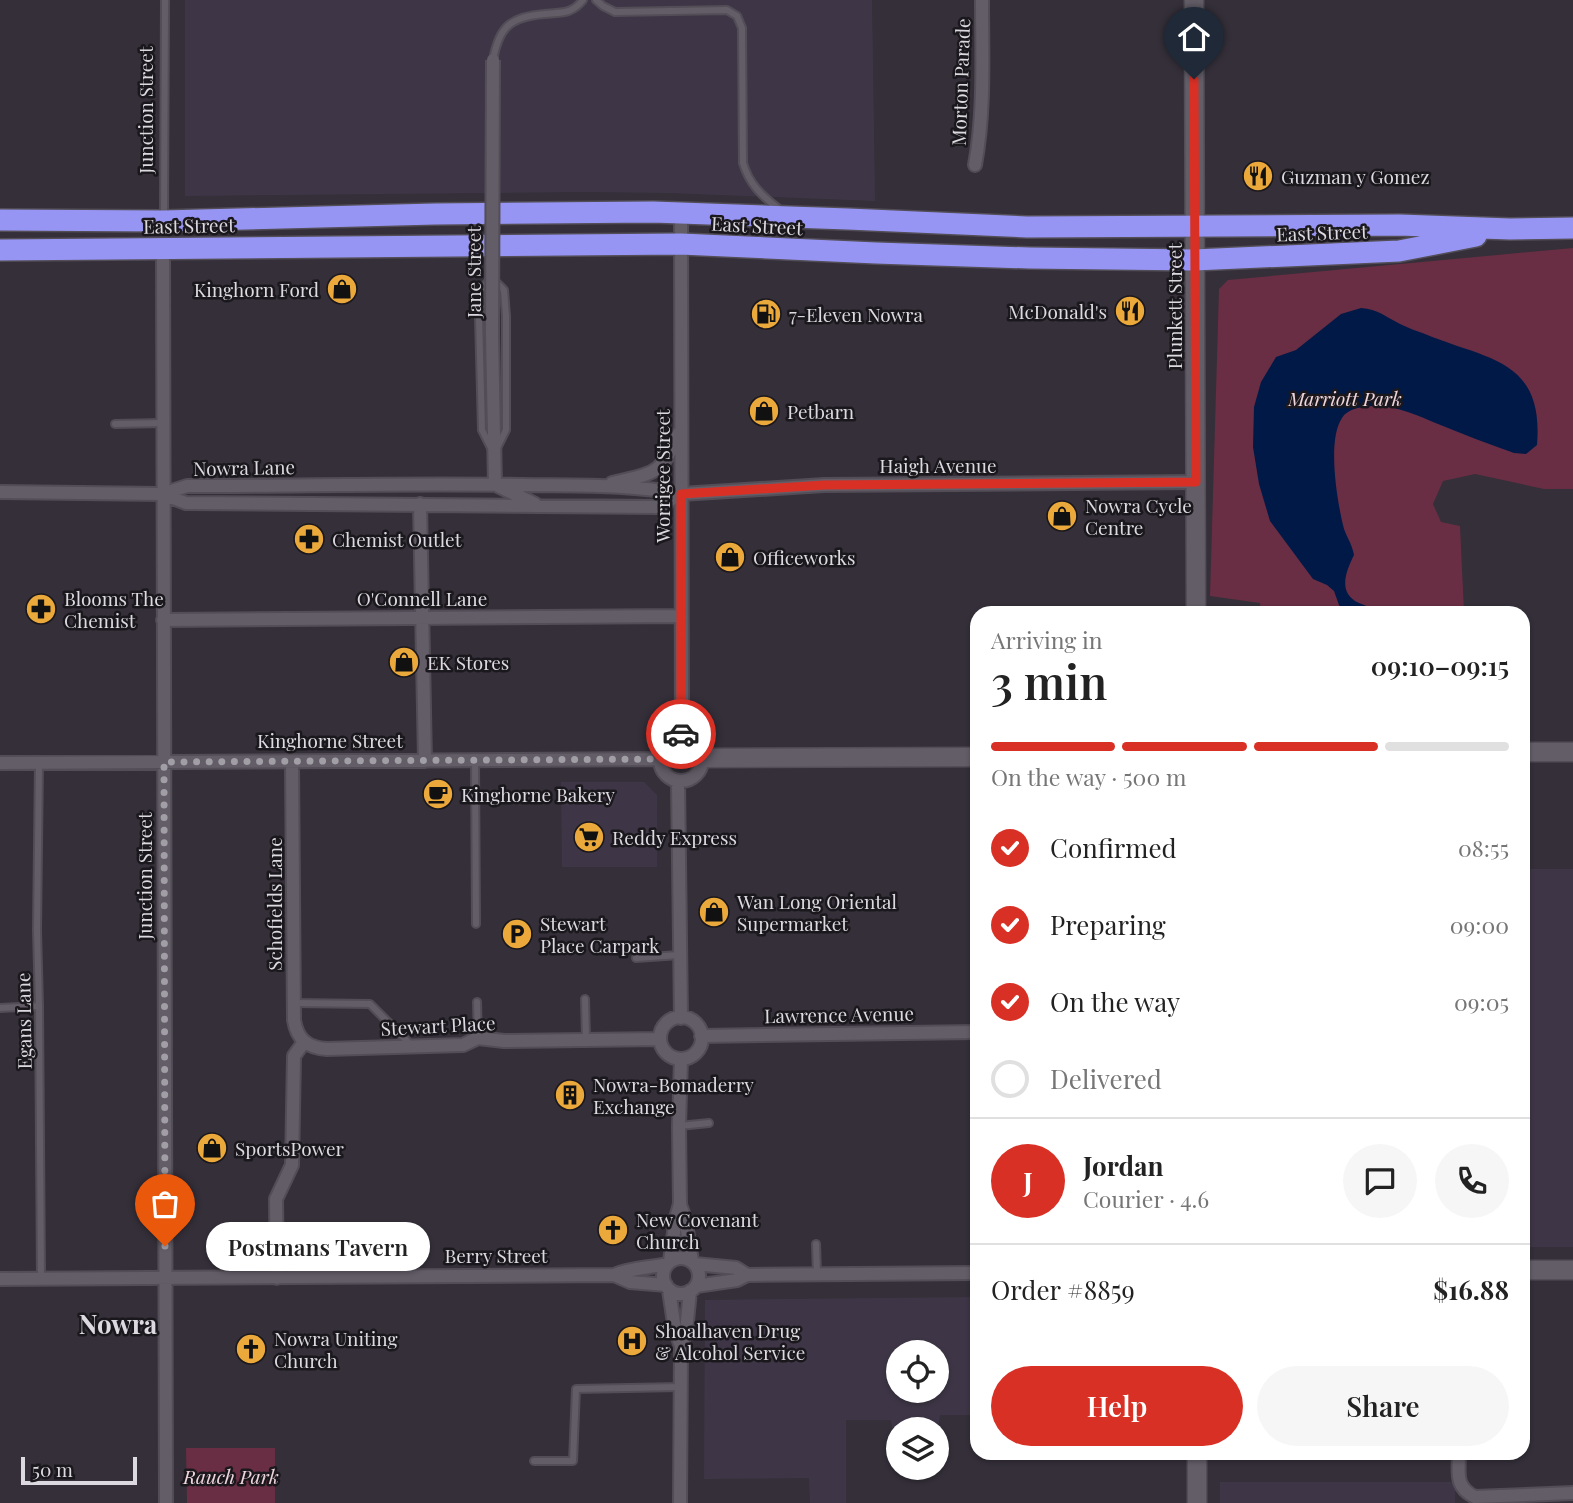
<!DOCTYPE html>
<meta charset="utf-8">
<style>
body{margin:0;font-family:"Playfair Display",serif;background:#f6f6f6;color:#222;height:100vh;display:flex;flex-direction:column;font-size:26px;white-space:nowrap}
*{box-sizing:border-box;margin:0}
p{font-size:23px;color:#767676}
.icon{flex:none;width:38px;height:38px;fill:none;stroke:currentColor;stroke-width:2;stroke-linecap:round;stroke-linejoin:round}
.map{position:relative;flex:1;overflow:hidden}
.sheet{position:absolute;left:970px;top:606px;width:560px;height:854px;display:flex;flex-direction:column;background:#fff;border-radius:21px;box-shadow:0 2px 5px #0004}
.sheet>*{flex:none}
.tools{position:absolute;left:886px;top:1340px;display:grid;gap:14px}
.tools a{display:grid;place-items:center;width:63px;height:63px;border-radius:50%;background:#fff;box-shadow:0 2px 5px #0004;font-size:35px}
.scale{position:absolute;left:21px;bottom:18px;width:116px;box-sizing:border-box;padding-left:7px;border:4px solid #dcd9e0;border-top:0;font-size:19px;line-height:24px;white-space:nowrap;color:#dcd9e0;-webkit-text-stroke:5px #1b181d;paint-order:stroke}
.pin{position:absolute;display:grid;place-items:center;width:60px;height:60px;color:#fff;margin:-72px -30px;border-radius:50% 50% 50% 0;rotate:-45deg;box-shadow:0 0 7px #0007}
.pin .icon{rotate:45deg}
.courier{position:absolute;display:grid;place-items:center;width:70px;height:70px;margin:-35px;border:5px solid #d93025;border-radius:50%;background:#fff;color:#222;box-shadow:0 2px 9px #0007}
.bubble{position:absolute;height:49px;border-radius:24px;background:#fff;box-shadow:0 2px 5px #0004;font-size:23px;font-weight:600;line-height:49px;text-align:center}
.headline em{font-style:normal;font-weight:600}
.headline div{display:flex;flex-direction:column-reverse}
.headline{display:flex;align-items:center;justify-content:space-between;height:119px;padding:0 21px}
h1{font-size:46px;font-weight:600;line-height:52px}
.bar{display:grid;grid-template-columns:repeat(4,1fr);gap:10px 7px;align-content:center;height:84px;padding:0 21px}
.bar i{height:9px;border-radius:5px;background:#e0e0e0}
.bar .selected{background:#d93025}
.bar p{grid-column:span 4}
.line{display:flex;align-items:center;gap:18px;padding:0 21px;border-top:2px solid #e0e0e0}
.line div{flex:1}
.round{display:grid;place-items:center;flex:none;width:74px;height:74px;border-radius:37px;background:#f6f6f6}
ol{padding:0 21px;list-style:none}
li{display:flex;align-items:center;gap:21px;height:77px}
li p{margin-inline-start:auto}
li .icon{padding:7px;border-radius:50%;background:#d93025;color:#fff;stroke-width:4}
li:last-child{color:#767676}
li i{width:38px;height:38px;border:4px solid #e0e0e0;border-radius:50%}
.primary-button{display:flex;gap:14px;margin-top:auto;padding:14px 21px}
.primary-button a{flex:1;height:80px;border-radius:42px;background:#d93025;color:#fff;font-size:28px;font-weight:600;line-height:80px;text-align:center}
.primary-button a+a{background:#f6f6f6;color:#222}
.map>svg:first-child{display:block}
</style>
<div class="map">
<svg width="1573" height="1503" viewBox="0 0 1573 1503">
<rect width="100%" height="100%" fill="#342f39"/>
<!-- built -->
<path fill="#3e3646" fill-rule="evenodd" d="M185 0H872L875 201 670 193 587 192 185 196Z
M561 782H644L657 795V867H562Z
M1523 869H1573V1247H1523Z
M976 1297V1415H940L938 1428H892L891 1420H846V1503H810L809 1478 704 1479 705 1300ZM898 1353H936V1391H898Z
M1220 1482H1455V1503H1220Z"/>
<!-- green -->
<path fill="#692e43" d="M1573 248V489H1544L1475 474 1443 481 1433 504 1441 522 1460 526 1464 612H1261L1260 603 1210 596 1219 289 1228 280Z
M186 1448H275V1503H187Z"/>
<!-- water -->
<path fill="#001947" d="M1361 308C1378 309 1386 317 1400 324 1408 328 1417 331 1425 334 1487 360 1544 358 1537 445L1526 454 1514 453C1488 444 1463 434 1438 424 1419 416 1397 406 1376 406 1364 406 1348 408 1342 418 1327 440 1337 500 1343 525 1345 535 1352 543 1354 555 1346 571 1337 593 1359 603 1366 606 1372 608 1379 612H1344L1339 605 1334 591 1327 585 1313 579 1270 521 1259 484 1253 447 1254 407 1261 382 1276 357 1296 350 1341 314Z"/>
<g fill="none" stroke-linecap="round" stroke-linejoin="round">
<!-- lane casing -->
<g stroke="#524d56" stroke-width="10">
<path id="lane" d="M596 0 603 6 615 12 727 10 737 16 742 28 743 163C749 184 762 196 779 209
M493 60C499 27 510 17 544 14 561 12 571 15 583 0
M164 219 165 0
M492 282 497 283 504 290 506 316V430L494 454 482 430 479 317 481 290 487 283Z
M115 424 163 423
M475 761 476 924
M39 763 37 930 39 1006 41 1279
M636 958 679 955
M585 999 586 1039
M477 1002 478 1038
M294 1003 370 1004 411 1045
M0 1008 39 1006
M679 1126 709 1123
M816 1244 817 1274
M534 1461H573L576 1389 680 1387"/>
</g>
<!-- street casing -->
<g stroke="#524d56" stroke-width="16">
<path id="street" d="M975 165C985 110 982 55 982 0
M681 213 682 739
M163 248 166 1503
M492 335 495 484
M612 483C655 473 661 475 679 433
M498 486 535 504
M0 492 162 494 187 486C299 486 410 483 522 485 575 486 629 484 681 494L824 485 1196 482
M162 494 186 503 658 507 681 494
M420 504 425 761
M163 620 681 616
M660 760a21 21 0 1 1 42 0a21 21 0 1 1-42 0Z
M292 762 294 1020C297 1039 307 1048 327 1049L463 1045 478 1038 504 1041 660 1039
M0 763 660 759
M678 781 681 1018
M660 1038a21 21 0 1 1 42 0a21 21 0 1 1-42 0Z
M701 1036 976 1032
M680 1205 685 1218 692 1261
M663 1276a18 18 0 1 1 36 0a18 18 0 1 1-36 0Z
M670 1261 676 1218 680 1204 679 1126 681 1059
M695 1264 736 1268 747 1275
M614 1275 630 1282 666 1285
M277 1278 276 1199 292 1165 294 1056 304 1042
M0 1279 614 1275C630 1268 649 1268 667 1264
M696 1286 737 1280 747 1275 976 1273
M669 1290 675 1330 681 1346
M1459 1452C1459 1472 1454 1487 1475 1497L1573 1493
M680 1503 681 1346 686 1331 690 1291"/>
</g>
<!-- secondary casing -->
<g stroke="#524d56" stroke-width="21">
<path id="secondary" d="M1194 0 1196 612
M1522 752H1573
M702 758 976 757
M1522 1270H1573
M1197 1452V1503"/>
</g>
<!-- highway casing -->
<g stroke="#524d56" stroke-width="24">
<path id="highway" d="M0 220 164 221 435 214 653 212 848 219 1027 227 1400 225 1510 229 1573 228
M0 250 681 244 876 253 1029 258 1194 260 1399 251 1476 236"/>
</g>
<!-- lane -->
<use href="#lane" stroke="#635d68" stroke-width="6"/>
<!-- street -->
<use href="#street" stroke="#635d68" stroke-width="12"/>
<!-- secondary -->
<use href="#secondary" stroke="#635d68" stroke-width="18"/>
<!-- highway -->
<use href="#highway" stroke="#9795f4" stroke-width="21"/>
<!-- street-bridge casing -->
<g stroke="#524d56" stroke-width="16" stroke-linecap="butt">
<path id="street-bridge" d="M492 335 493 60"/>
</g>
<!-- street-bridge -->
<use href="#street-bridge" stroke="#635d68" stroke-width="12"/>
</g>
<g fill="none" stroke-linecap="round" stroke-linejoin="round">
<!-- done -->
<path stroke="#a19ea6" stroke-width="7" stroke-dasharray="0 12.6" d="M165 1246 164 762 660 759C662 747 669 740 681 739V734"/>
<!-- route -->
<path stroke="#d93025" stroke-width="9" d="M681 734V494L824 485 1196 482 1194 79"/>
</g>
<!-- icons -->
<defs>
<g id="restaurant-disc" transform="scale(1.575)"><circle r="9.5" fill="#eca93b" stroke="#1b181d"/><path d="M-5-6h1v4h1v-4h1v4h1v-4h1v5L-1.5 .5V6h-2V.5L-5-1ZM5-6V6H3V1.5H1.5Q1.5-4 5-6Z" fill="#111"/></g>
<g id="shop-disc" transform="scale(1.575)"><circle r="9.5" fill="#eca93b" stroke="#1b181d"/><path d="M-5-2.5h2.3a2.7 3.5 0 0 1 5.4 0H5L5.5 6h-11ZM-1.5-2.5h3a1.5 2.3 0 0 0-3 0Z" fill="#111"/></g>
<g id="fuel-disc" transform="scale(1.575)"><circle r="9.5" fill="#eca93b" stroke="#1b181d"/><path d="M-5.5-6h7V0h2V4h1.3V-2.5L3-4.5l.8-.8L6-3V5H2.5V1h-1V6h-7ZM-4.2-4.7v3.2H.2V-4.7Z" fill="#111"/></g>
<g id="pharmacy-disc" transform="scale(1.575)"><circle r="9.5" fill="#eca93b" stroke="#1b181d"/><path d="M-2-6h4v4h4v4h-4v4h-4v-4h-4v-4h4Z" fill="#111"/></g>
<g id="cafe-disc" transform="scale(1.575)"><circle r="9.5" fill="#eca93b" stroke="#1b181d"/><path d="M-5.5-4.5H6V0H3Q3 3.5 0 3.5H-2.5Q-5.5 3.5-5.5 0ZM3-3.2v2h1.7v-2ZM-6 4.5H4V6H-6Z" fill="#111"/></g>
<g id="supermarket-disc" transform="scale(1.575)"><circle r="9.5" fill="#eca93b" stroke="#1b181d"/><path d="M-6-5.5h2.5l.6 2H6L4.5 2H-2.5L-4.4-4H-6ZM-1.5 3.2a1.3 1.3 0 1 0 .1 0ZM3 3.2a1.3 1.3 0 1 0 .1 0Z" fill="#111"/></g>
<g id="parking-disc" transform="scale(1.575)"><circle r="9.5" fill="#eca93b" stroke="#1b181d"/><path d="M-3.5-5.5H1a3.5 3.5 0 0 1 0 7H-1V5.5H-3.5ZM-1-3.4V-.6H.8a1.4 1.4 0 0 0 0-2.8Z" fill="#111"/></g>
<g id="building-disc" transform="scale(1.575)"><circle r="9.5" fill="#eca93b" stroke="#1b181d"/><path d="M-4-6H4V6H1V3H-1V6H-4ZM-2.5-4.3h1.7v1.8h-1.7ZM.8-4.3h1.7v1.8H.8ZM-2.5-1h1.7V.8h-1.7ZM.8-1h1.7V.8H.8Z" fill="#111"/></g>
<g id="church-disc" transform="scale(1.575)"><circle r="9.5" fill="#eca93b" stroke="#1b181d"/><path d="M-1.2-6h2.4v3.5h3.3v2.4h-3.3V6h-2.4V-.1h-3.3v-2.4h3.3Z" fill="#111"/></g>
<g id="hospital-disc" transform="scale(1.575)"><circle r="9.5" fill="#eca93b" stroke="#1b181d"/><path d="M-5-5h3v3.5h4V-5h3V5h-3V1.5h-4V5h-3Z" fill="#111"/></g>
</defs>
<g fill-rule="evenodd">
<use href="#restaurant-disc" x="1258" y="176"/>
<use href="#shop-disc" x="342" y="289"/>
<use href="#restaurant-disc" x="1130" y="311"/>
<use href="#fuel-disc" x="766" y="314"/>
<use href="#shop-disc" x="764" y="411"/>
<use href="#shop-disc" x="1062" y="516"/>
<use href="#pharmacy-disc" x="309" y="539"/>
<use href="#shop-disc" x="730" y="557"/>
<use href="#pharmacy-disc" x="41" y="609"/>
<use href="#shop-disc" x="404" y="662"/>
<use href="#cafe-disc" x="438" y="794"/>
<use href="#supermarket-disc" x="589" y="837"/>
<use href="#shop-disc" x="714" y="912"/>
<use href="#parking-disc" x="517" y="934"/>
<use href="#building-disc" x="570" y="1095"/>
<use href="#shop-disc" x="212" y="1148"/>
<use href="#church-disc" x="613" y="1230"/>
<use href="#hospital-disc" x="632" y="1341"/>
<use href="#church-disc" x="251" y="1349"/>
</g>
<g text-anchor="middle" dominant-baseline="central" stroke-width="5" stroke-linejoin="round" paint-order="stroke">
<!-- street labels -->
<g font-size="19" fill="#dcd9e0" stroke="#1b181d">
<text transform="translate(960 82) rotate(-88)">Morton Parade</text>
<text transform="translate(145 110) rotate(-90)">Junction Street</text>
<text transform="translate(189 225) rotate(-1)">East Street</text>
<text transform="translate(757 225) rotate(3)">East Street</text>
<text transform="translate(1322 232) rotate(-2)">East Street</text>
<text transform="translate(473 272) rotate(-90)">Jane Street</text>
<text transform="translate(1174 306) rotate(-90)">Plunkett Street</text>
<text x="938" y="465">Haigh Avenue</text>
<text transform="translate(244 467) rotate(-1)">Nowra Lane</text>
<text transform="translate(662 476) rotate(-90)">Worrigee Street</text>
<text x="422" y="598">O'Connell Lane</text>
<text x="330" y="740">Kinghorne Street</text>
<text transform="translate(144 876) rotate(-90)">Junction Street</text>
<text transform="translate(274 904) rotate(-90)">Schofields Lane</text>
<text transform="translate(839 1014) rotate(-1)">Lawrence Avenue</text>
<text transform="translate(23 1021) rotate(-91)">Egans Lane</text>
<text transform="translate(438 1025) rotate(-3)">Stewart Place</text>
<text x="496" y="1255">Berry Street</text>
</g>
<!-- poi labels -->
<g font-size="19" fill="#dcd9e0" stroke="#1b181d" text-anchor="start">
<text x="1281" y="176">Guzman y Gomez</text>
<text x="319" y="289" text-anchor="end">Kinghorn Ford</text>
<text x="1107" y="311" text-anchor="end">McDonald's</text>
<text x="789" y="314">7-Eleven Nowra</text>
<text x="787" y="411">Petbarn</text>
<text x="1085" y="505">Nowra Cycle<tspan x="1085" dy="22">Centre</tspan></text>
<text x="332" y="539">Chemist Outlet</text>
<text x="753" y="557">Officeworks</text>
<text x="64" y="598">Blooms The<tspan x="64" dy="22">Chemist</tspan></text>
<text x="427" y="662">EK Stores</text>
<text x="461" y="794">Kinghorne Bakery</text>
<text x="612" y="837">Reddy Express</text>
<text x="737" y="901">Wan Long Oriental<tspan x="737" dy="22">Supermarket</tspan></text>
<text x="540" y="923">Stewart<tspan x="540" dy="22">Place Carpark</tspan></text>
<text x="593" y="1084">Nowra-Bomaderry<tspan x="593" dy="22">Exchange</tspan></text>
<text x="235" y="1148">SportsPower</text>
<text x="636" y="1219">New Covenant<tspan x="636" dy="22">Church</tspan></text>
<text x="655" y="1330">Shoalhaven Drug<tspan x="655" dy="22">&amp; Alcohol Service</tspan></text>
<text x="274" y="1338">Nowra Uniting<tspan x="274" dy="22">Church</tspan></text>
</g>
<!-- park labels -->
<g font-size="19" font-style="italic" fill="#efd6dd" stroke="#1b181d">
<text x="1345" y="398">Marriott Park</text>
<text x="231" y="1476">Rauch Park</text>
</g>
<!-- district labels -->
<g font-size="26" font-weight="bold" fill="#dcd9e0" stroke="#1b181d">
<text x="118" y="1323">Nowra</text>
</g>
</g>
</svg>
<div class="tools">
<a><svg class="icon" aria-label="locate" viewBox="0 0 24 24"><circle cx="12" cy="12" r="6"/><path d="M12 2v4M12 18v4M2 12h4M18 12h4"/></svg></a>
<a><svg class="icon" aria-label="layers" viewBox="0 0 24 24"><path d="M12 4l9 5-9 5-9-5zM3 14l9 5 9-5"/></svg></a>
</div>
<div class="scale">50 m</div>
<div class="pin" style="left:165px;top:1246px;background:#ea580c"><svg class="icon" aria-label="bag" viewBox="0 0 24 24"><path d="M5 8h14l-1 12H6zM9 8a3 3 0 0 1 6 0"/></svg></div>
<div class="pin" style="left:1194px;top:79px;background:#1f2937"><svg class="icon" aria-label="home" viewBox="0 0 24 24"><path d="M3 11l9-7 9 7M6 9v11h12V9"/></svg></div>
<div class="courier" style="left:681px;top:734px"><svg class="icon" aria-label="car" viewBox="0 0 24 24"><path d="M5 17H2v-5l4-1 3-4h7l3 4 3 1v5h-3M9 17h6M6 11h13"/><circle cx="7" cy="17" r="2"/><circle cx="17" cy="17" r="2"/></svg></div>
<div class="bubble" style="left:206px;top:1222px;width:224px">Postmans Tavern</div>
<section class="sheet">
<div class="headline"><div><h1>3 min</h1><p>Arriving in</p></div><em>09:10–09:15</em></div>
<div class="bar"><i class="selected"></i><i class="selected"></i><i class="selected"></i><i></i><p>On the way · 500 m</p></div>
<ol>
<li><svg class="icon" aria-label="check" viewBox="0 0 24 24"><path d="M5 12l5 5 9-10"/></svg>Confirmed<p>08:55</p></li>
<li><svg class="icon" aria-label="check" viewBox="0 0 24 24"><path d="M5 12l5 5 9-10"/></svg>Preparing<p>09:00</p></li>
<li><svg class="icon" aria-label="check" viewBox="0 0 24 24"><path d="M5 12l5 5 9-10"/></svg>On the way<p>09:05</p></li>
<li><i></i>Delivered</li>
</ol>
<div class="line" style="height:126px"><b class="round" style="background:#d93025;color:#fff">J</b><div><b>Jordan</b><p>Courier · 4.6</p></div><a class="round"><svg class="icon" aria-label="chat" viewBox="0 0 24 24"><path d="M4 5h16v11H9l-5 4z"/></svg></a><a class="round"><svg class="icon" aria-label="phone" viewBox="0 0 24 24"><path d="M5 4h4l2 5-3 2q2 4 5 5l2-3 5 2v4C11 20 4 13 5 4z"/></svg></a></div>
<div class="line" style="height:91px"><div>Order #8859</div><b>$16.88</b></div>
<div class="primary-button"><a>Help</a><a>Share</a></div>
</section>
</div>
